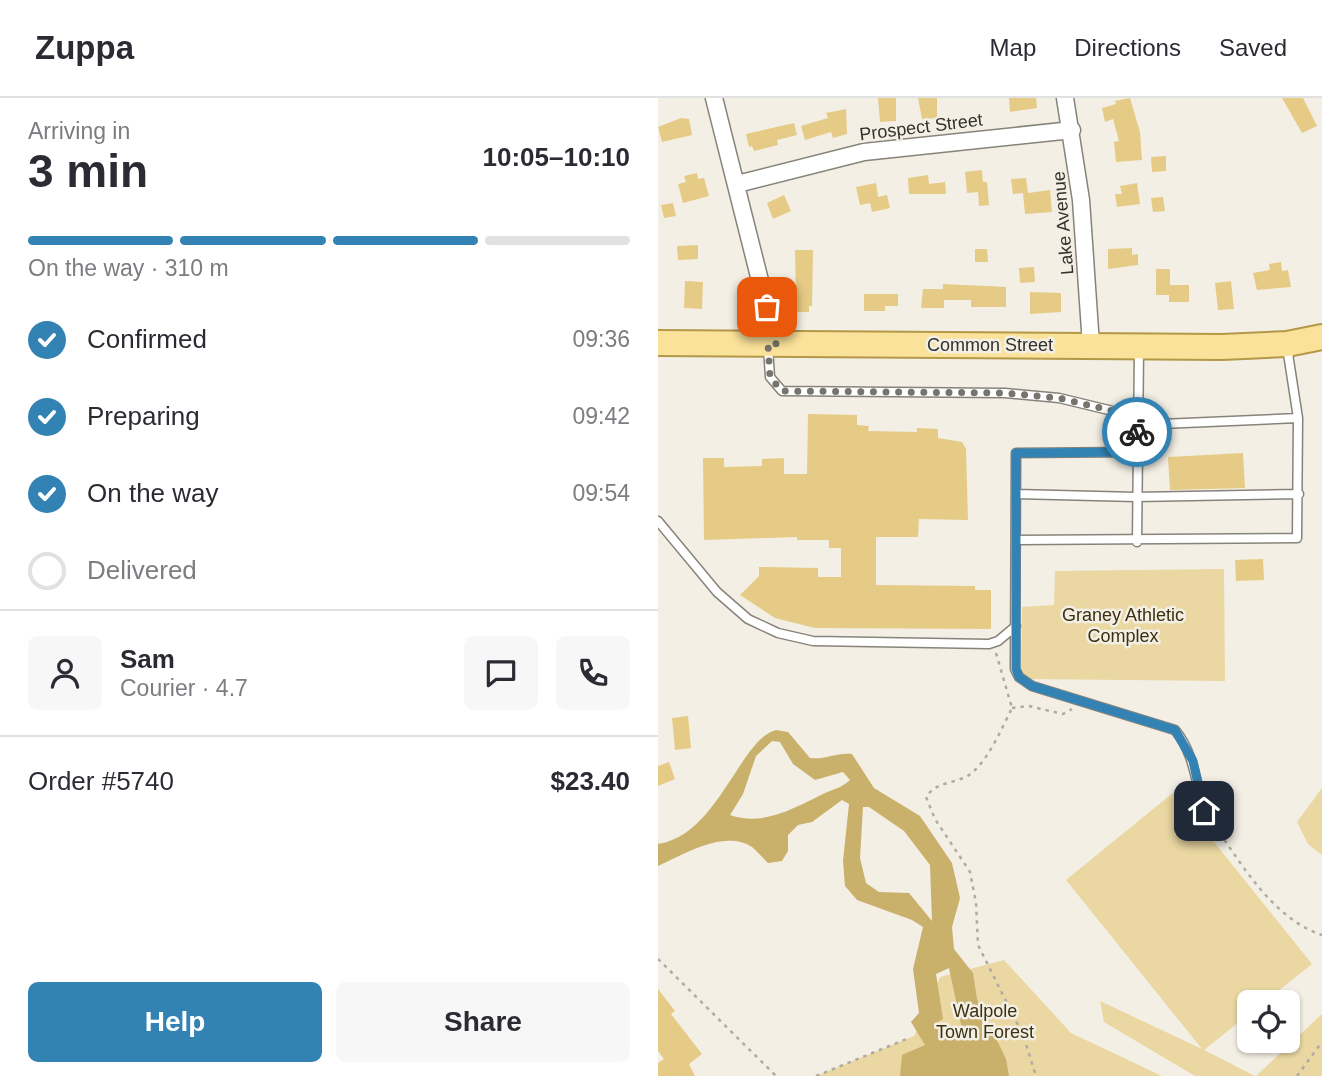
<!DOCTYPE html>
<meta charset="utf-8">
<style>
body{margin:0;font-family:Helvetica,sans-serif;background:#f7f7f7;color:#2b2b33;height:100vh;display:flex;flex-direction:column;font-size:26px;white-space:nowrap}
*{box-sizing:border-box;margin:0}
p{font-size:23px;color:#7c7c81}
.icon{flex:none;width:38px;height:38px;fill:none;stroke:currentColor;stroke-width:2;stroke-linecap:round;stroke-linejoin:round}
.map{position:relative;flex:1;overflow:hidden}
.side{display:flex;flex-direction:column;background:#fff;width:658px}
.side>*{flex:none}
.tools{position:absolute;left:579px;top:892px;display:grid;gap:14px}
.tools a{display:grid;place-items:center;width:63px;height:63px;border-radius:10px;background:#fff;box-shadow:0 2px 5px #0004;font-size:35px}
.pin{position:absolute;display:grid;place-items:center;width:60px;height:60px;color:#fff;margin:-30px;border-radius:14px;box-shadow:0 4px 10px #0006}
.courier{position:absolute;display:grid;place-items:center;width:70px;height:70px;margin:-35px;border:5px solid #3282b3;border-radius:50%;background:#fff;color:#222;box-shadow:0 2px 9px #0007}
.overview em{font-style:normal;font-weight:700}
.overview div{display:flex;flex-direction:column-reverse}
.overview{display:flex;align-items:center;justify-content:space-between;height:119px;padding:0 28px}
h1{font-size:46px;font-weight:700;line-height:52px}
.bar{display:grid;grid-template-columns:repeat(4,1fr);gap:10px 7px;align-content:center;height:84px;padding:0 28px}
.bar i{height:9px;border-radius:5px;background:#e1e1e2}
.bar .current{background:#3282b3}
.bar p{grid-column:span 4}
.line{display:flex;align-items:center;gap:18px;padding:0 28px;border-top:2px solid #e1e1e2}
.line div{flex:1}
.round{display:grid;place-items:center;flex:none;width:74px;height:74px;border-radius:10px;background:#f7f7f7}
ol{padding:0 28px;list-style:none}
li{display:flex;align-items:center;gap:21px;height:77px}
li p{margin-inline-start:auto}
li .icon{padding:7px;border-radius:50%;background:#3282b3;color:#fff;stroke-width:4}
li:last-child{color:#7c7c81}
li i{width:38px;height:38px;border:4px solid #e1e1e2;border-radius:50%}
.cta{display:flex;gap:14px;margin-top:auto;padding:14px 28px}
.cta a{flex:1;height:80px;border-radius:10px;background:#3282b3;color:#fff;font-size:28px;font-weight:700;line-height:80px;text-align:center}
.cta a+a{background:#f7f7f7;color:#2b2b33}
header{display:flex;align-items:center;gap:42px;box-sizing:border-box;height:98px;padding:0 35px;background:#fff;border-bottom:2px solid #e1e1e2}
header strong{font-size:33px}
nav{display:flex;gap:38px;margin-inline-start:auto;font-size:24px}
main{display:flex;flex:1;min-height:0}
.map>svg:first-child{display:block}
</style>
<header>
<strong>Zuppa</strong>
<nav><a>Map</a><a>Directions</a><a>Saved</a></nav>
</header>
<main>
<section class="side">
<div class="overview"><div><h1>3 min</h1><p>Arriving in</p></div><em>10:05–10:10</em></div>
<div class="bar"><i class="current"></i><i class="current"></i><i class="current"></i><i></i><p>On the way · 310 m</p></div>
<ol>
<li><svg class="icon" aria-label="check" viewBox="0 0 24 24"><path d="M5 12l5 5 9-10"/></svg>Confirmed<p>09:36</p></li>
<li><svg class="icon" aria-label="check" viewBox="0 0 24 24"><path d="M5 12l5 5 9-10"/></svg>Preparing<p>09:42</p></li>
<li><svg class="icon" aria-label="check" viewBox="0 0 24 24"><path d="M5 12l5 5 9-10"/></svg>On the way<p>09:54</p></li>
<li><i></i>Delivered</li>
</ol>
<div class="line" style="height:126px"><a class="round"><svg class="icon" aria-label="person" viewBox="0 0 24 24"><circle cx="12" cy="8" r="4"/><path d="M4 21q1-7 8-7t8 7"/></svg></a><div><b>Sam</b><p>Courier · 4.7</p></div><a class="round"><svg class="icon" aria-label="chat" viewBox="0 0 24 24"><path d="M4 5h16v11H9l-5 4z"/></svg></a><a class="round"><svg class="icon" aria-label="phone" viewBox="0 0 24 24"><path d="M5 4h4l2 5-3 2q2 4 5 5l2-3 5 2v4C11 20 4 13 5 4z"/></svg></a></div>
<div class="line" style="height:91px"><div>Order #5740</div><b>$23.40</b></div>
<div class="cta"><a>Help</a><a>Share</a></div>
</section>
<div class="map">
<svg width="664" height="978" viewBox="0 0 664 978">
<rect width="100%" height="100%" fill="#f3efe4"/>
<!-- green -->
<path fill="#ead7a2" d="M566 471 567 583 368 581 363 577 364 509 396 507 397 473Z
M664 690V757L650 746 639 724Z
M516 694 654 866 605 905H592L591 916 546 952 597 978H537L446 924 442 903 544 951 408 782Z
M346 862 413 935 504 978H158L256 938 282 879Z
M664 916V978H598Z"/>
<!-- water -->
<path fill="#c9b06b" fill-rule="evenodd" d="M118 632 130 634 152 660C167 662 179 654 194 656L216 690 262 718 294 765 302 800 294 829 296 851 315 875 319 901 348 961 351 978H242L244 957 267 947 253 924 261 915 255 871 265 829 254 822 199 802 187 788 185 763 191 706 184 702 154 724 140 727 130 737V753L124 763 110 765C105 760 99 753 94 749 66 731 25 757 0 768V746C60 737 82 641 118 632ZM114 643 122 644 135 666 157 682 185 674 192 682C184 689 177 691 167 695 138 709 106 729 72 717L85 696 98 658ZM205 709H211L246 733 272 767 274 823 251 795 221 794 208 785 202 760ZM291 870 304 931 287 940 280 924 285 921 278 876Z"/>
<!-- building -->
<path fill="#e5cb86" d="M220 0H238V23L222 24Z
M260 0H279V20L264 21Z
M351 0H378L379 10 352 14Z
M472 0 482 34 484 62 458 64 456 44 461 43 455 21 447 24 444 10 458 6 457 3Z
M624 0H645L659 28 644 35Z
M188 11 189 36 175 40 173 34 147 42 143 28 170 20 168 15Z
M23 20 31 21 34 37 4 44 0 29Z
M136 25 139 37 119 42 120 47 96 53 94 48 91 49 88 36Z
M508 58V73L494 74 493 59Z
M324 72 325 84H329L331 107 321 108 320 94 309 95 307 74Z
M39 75 40 81 46 80 51 98 25 105 20 86 28 84 26 78Z
M270 77 271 86 287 84 288 96H251L250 80Z
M368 80 370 95 392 92 394 114 367 116 365 95 355 96 353 81Z
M218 85 220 99 229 97 232 110 214 114 212 105 202 107 198 89Z
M479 85 482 106 459 109 457 96H464L462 88Z
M126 97 133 113 115 121 109 105Z
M505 99 507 113 495 114 493 100Z
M15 105 18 118 6 120 3 107Z
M40 147V161L20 162 19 148Z
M474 150V157L480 156V167L450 171V151Z
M317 151H329L330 164H317Z
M137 152H155L154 208H151V214H134V198H138Z
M623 164 624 173 630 172 633 189 599 192 595 175 612 172 611 166Z
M376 169 377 184 362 185 361 170Z
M498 171H512V187H531V204H511V197H498Z
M27 183 45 184 44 211 26 210Z
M573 183 576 211 560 212 557 185Z
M285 186 348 189V209H313V202H286V210H263L265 191H285Z
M372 194 403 195V214L372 216Z
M206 196H240V208H227V213H206Z
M150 316 199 317V327L211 328 210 333 259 334V330L280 331V340L304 344 308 351 310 422 261 421 260 439H218V487L317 488V492H333V531L157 530 117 520 82 497 101 478V469L160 470V479H183V450H171V442H139V439L46 442 45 360H66V369L104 368V361L126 360V376H149Z
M585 355 587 390 512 392 510 359Z
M605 461 606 482 578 483 577 462Z
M30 618 33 650 17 652 14 620Z
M11 664 17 681 0 688V668Z
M0 891 17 913 13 916 44 956 31 966 37 978H0V965L6 961 0 953Z"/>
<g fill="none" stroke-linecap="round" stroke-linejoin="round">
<!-- service casing -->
<g stroke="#87837a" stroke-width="11">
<path id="service" d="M110 249 112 279 124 293 347 295 401 300 459 314 480 313
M480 327 640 320
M478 354 358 355 357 571 361 579 374 588 517 632C536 655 538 684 546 713
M358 396 478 399 641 396
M0 423 59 494 90 521 120 535 155 543 331 546 340 543 358 528
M358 442 639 440 640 320 629 249
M479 444 481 251"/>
</g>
<!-- minor casing -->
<g stroke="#87837a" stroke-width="19">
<path id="minor" d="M56 0 118 246
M407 0 423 102 433 247
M79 86 206 54 414 32"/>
</g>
<!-- primary casing -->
<g stroke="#b39848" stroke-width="28">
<path id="primary" d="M0 245 564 249 629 246 664 239"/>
</g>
<!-- path -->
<path stroke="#afaba3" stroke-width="2.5" stroke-dasharray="3.5 5" stroke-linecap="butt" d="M338 555 354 610C344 630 332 658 316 673 302 687 280 681 268 699L277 721 312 774 318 805 320 847 365 937 378 978
M354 610 371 608 405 616 414 611
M552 721C582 763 613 820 664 837
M0 861 118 978
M158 978 251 940
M639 978 664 944"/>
<!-- service -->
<use href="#service" stroke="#fff" stroke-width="8"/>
<!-- minor -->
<use href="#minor" stroke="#fff" stroke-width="16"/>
<!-- primary -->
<use href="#primary" stroke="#fbe29a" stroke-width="24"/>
</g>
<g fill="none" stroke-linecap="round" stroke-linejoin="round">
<!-- done -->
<path stroke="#76746d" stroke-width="7" stroke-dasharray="0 12.6" d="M109 209 118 246H110L112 279 124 293 347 295 401 300 459 314 480 313 479 334"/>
<!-- route -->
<path stroke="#3282b3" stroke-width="9" d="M479 334 478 354 358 355V571L361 579 374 588 517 632 535 663 546 713"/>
</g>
<g text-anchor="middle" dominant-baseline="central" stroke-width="5" stroke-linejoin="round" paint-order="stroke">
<!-- street labels -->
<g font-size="18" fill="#33312d" stroke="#f3efe4">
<text transform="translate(263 29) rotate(-7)">Prospect Street</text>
<text transform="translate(405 125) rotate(-95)">Lake Avenue</text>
<text x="332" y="247">Common Street</text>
</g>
<!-- park labels -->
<g font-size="18" fill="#3b3011" stroke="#f3efe4">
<text x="465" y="517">Graney Athletic<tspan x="465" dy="21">Complex</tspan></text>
<text x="327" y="913">Walpole<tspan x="327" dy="21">Town Forest</tspan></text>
</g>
</g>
</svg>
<div class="tools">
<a><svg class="icon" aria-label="locate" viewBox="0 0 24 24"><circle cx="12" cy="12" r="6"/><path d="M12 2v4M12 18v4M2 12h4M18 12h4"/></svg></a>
</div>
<div class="pin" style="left:109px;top:209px;background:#ea580c"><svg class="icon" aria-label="bag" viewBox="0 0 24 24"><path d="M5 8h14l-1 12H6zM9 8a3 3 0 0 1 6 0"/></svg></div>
<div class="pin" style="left:546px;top:713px;background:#1f2937"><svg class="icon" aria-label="home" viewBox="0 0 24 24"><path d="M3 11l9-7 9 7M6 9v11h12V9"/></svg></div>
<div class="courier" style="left:479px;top:334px"><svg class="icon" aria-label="bike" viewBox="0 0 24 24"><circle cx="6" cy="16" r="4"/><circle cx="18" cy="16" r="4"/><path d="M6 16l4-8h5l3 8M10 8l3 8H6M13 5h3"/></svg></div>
</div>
</main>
